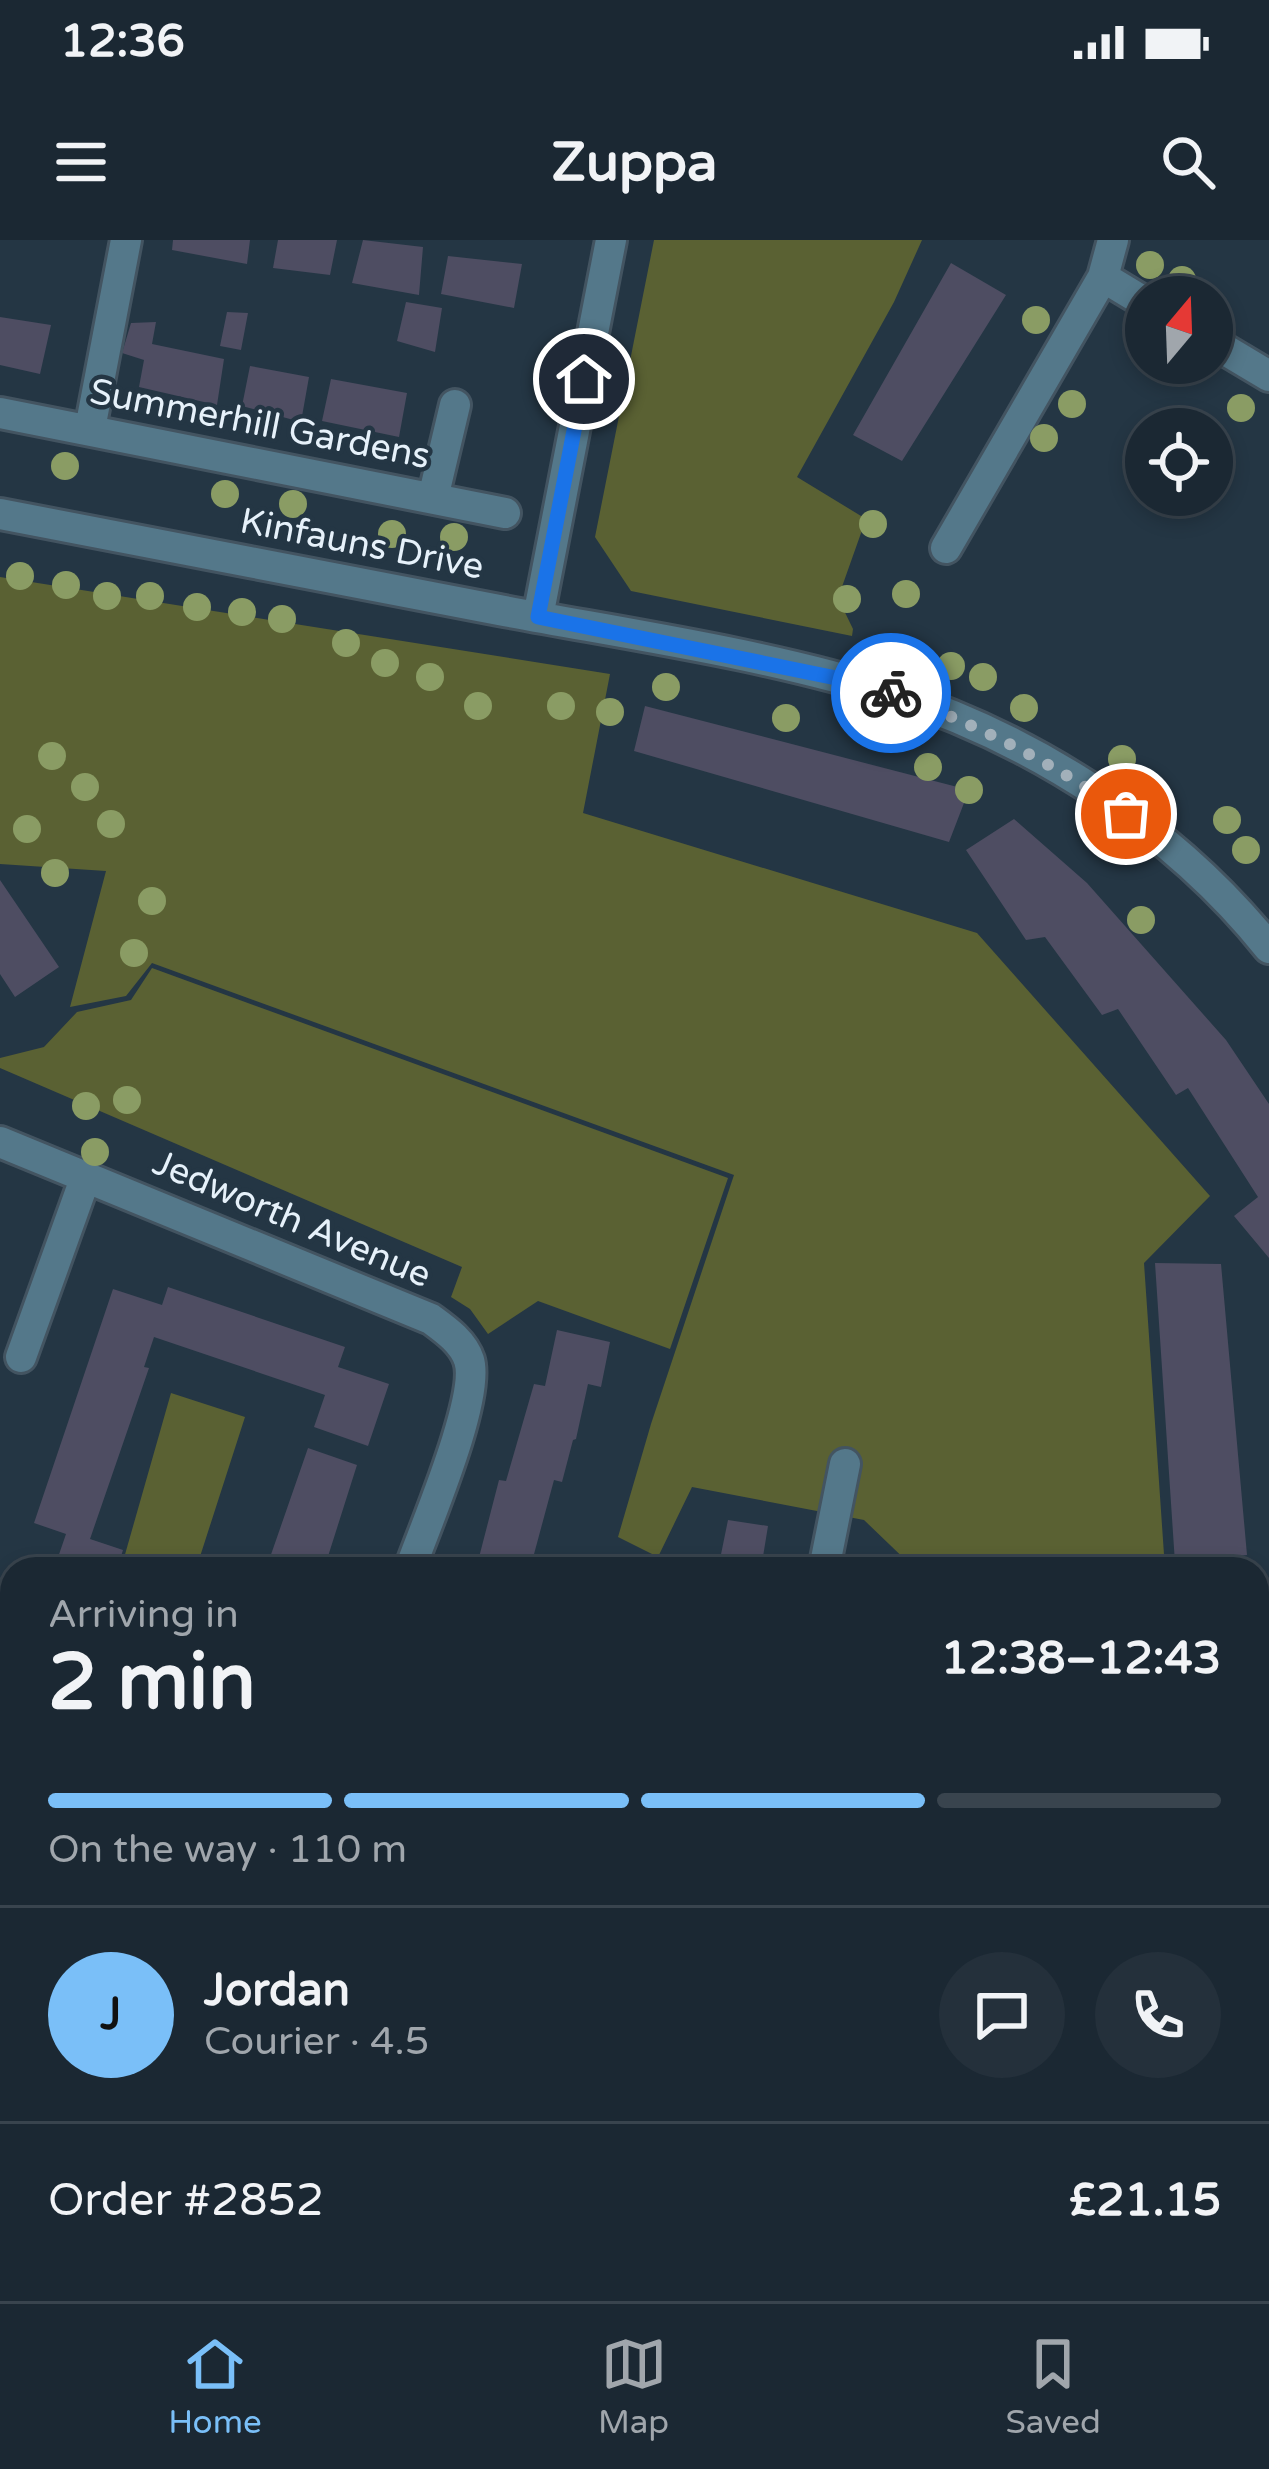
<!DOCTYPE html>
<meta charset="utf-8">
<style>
body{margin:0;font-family:"Varela Round",sans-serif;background:#24303b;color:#f1f3f6;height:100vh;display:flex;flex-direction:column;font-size:45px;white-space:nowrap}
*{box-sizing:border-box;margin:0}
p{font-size:39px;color:#a0a6ac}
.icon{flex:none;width:66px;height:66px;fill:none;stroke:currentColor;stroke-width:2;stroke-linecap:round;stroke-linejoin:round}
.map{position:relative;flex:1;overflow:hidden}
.drawer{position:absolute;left:0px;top:1317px;width:1269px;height:744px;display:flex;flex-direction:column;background:#1b2833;border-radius:36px 36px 0 0;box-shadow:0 6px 18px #0003,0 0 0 3px #39444e}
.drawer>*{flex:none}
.needle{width:78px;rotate:19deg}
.fabs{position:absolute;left:1125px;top:36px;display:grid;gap:24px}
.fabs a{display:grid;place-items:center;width:108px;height:108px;border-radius:50%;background:#1b2833;box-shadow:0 6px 18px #0003,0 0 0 3px #39444e;font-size:60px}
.pin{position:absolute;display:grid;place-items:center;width:102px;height:102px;color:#fff;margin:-51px;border:6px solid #fff;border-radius:50%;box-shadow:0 3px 12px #0007}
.courier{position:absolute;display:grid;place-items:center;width:120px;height:120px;margin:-60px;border:9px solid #1a73e8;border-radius:50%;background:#fff;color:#222;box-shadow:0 3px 15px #0007}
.head em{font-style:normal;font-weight:800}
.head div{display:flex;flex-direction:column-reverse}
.head{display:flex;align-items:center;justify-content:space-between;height:204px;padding:0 48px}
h1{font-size:78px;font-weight:800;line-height:90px}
.bar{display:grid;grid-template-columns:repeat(4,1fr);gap:18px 12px;align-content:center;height:144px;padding:0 48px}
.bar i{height:15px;border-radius:9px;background:#39444e}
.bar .on{background:#7abff8}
.bar p{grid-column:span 4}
.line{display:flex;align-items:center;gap:30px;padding:0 48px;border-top:3px solid #39444e}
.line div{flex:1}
.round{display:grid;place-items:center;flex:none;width:126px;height:126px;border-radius:63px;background:#24303b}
.status{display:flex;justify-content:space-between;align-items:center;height:84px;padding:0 60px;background:#1b2833;direction:ltr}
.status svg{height:33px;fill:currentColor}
header{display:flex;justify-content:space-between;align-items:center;height:156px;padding:0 48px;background:#1b2833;font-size:54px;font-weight:800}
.menu{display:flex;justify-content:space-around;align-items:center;height:168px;border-top:3px solid #39444e;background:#1b2833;font-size:33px;color:#a0a6ac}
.menu a{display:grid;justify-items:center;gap:6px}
.menu .on{color:#7abff8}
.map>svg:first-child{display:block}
</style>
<div class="status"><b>12:36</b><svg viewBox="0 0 49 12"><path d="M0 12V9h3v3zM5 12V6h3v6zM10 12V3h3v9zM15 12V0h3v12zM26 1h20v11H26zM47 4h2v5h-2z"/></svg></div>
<header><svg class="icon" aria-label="menu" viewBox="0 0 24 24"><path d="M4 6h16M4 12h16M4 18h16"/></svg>Zuppa<svg class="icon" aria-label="search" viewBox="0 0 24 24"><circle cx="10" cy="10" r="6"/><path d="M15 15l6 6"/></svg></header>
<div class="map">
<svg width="1269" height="2061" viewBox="0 0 1269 2061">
<rect width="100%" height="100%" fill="#243644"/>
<!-- green -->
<path fill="#5a6133" d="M654 0H922L894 62 797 237 866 279 838 358 853 389 852 396 631 351 595 297Z
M0 337 610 434 583 573 977 693 1210 956 1144 1023 1165 1329H915L864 1280 692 1247 658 1317 618 1297 651 1184 734 935 152 723 126 756 70 767 106 631 0 624Z
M152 728 728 938 670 1109 538 1061 488 1094 470 1069 451 1057 462 1027 0 828V818L44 807 77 772 131 760Z
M171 1153 245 1177 196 1329H155L124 1318Z
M0 1509 12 1514 10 1678 0 1677Z
M1269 1872V2061H1142L1150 2049H1257V1890Z"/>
<!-- building -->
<path fill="#4e4d62" d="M173 0H250L247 24 172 10Z
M278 0H337L330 35 273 28Z
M363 0 423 7 419 55 352 43Z
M448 16 522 24 514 68 441 54Z
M951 23 1006 55 902 221 853 195Z
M406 62 442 68 435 112 397 101Z
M227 72 248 73 241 110 220 106Z
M0 77 51 85 40 134 0 125Z
M156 82 152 104 224 119 217 165 139 147 144 120 122 113 131 83Z
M250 126 309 137 301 182 242 166Z
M331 139 407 153 399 197 322 181Z
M645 466 969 550 949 602 634 511Z
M1014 579 1087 643 1226 800 1269 864V1018L1234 976 1258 957 1188 848 1176 855 1118 769 1102 775 1045 697 1026 700 966 610Z
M0 640 59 727 15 757 0 734Z
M1155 1023 1221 1024 1247 1315 1175 1323Z
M168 1047 345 1107 338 1127 389 1144 368 1206 314 1187 325 1155 154 1097 144 1127 149 1128 90 1299 123 1310 117 1329H54L66 1294 34 1283 113 1049 162 1065Z
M557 1090 610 1102 601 1147 588 1144 576 1199 573 1200 562 1242 554 1240 530 1329H476L499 1240 506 1241 534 1144 545 1146Z
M308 1208 357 1225 324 1329H266Z
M728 1280 768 1286 761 1329H718Z
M1259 1535 1269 1542V1624L1257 1642Z
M595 2049H662L654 2061H587Z
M918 2049H982L974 2061H910Z"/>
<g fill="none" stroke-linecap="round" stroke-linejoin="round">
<!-- minor casing -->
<g stroke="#435461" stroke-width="36">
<path id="minor" d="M1103 37 1146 63
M1212 102 1269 136
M0 173 505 273
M90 189 126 0
M433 258 455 165
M0 274C166 306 333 338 499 370 626 394 768 414 890 453 1034 499 1174 589 1269 708
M946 308 1103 37 1113 0
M538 377 611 0
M0 902 431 1079C446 1090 463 1102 469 1120 481 1157 425 1287 410 1329
M21 1117 86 936
M824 1329 845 1224
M0 1493 12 1497
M1257 1810 1269 1792
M0 1963 12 1971
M131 2049 149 2061
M509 2061 517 2049
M1086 2061 1094 2049"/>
</g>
<!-- minor -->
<use href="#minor" stroke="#54788a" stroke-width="30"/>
</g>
<!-- trees -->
<g fill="#8a9c64">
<circle cx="1150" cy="25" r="14"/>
<circle cx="1182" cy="40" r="14"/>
<circle cx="1036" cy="80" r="14"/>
<circle cx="1072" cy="164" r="14"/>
<circle cx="1241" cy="168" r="14"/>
<circle cx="1044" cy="198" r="14"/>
<circle cx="65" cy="226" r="14"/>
<circle cx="225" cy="254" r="14"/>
<circle cx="293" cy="264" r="14"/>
<circle cx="873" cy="284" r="14"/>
<circle cx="392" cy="294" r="14"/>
<circle cx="454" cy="297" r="14"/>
<circle cx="20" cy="336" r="14"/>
<circle cx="66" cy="345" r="14"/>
<circle cx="906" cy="354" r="14"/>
<circle cx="107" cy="356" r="14"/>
<circle cx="150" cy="356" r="14"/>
<circle cx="847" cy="359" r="14"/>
<circle cx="197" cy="367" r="14"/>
<circle cx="242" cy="372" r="14"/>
<circle cx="282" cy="379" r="14"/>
<circle cx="346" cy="403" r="14"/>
<circle cx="903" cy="412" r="14"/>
<circle cx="385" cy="423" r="14"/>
<circle cx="951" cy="426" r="14"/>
<circle cx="430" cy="437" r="14"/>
<circle cx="983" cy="437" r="14"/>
<circle cx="666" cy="447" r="14"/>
<circle cx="478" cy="466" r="14"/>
<circle cx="561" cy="466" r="14"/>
<circle cx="1024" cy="468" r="14"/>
<circle cx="610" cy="472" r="14"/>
<circle cx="786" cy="478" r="14"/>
<circle cx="52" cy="516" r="14"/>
<circle cx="1122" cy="519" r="14"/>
<circle cx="928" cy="527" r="14"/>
<circle cx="85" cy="547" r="14"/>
<circle cx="969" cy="550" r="14"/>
<circle cx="1227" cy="580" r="14"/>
<circle cx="111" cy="584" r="14"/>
<circle cx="27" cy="589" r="14"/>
<circle cx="1246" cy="610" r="14"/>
<circle cx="55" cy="633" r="14"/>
<circle cx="152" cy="661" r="14"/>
<circle cx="1141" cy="680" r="14"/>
<circle cx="134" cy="713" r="14"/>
<circle cx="127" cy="860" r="14"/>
<circle cx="86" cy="866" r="14"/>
<circle cx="95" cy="912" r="14"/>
</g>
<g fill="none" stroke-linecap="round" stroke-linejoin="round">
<!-- done -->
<path stroke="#a2b0ba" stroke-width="12" stroke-dasharray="0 21.6" d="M891 453C975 483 1053 523 1126 574"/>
<!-- route -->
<path stroke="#1a73e8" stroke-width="15" d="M584 139 538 377 841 439 891 453"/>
</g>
<g text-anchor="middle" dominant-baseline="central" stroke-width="9" stroke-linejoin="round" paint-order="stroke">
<!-- street labels -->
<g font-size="36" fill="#e6f1fa" stroke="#243644">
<text transform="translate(260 184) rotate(11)">Summerhill Gardens</text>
<text transform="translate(362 304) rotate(11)">Kinfauns Drive</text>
<text transform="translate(292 979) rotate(23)">Jedworth Avenue</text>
</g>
</g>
</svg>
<div class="fabs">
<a><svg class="needle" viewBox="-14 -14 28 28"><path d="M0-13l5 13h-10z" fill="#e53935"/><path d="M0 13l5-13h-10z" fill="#a0a6ac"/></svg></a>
<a><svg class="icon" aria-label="locate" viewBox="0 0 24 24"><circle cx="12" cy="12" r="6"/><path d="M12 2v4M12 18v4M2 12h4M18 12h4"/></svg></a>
</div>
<div class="pin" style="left:1126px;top:574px;background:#ea580c"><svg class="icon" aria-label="bag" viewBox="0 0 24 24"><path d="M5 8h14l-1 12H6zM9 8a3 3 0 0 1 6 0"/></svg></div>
<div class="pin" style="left:584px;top:139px;background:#1f2937"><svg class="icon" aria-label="home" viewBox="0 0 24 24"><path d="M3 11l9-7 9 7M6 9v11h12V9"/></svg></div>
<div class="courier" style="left:891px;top:453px"><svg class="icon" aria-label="bike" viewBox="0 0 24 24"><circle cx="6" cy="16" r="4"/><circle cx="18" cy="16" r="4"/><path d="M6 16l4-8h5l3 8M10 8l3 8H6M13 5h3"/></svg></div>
<section class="drawer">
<div class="head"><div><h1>2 min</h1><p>Arriving in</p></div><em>12:38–12:43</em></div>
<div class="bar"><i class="on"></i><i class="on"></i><i class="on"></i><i></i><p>On the way · 110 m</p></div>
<div class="line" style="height:216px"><b class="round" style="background:#7abff8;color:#111">J</b><div><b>Jordan</b><p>Courier · 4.5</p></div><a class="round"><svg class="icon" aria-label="chat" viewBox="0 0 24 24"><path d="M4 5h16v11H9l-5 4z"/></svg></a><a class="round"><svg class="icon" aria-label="phone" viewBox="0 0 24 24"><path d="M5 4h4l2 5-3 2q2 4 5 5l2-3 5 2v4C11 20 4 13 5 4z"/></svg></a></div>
<div class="line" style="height:156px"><div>Order #2852</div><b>£21.15</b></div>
</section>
</div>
<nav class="menu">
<a class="on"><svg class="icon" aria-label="home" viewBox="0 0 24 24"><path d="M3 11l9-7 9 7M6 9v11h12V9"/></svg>Home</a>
<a><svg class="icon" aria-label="map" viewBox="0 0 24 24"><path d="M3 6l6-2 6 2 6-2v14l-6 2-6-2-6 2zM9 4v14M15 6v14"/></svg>Map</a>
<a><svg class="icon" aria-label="saved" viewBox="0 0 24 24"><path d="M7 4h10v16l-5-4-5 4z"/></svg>Saved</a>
</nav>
